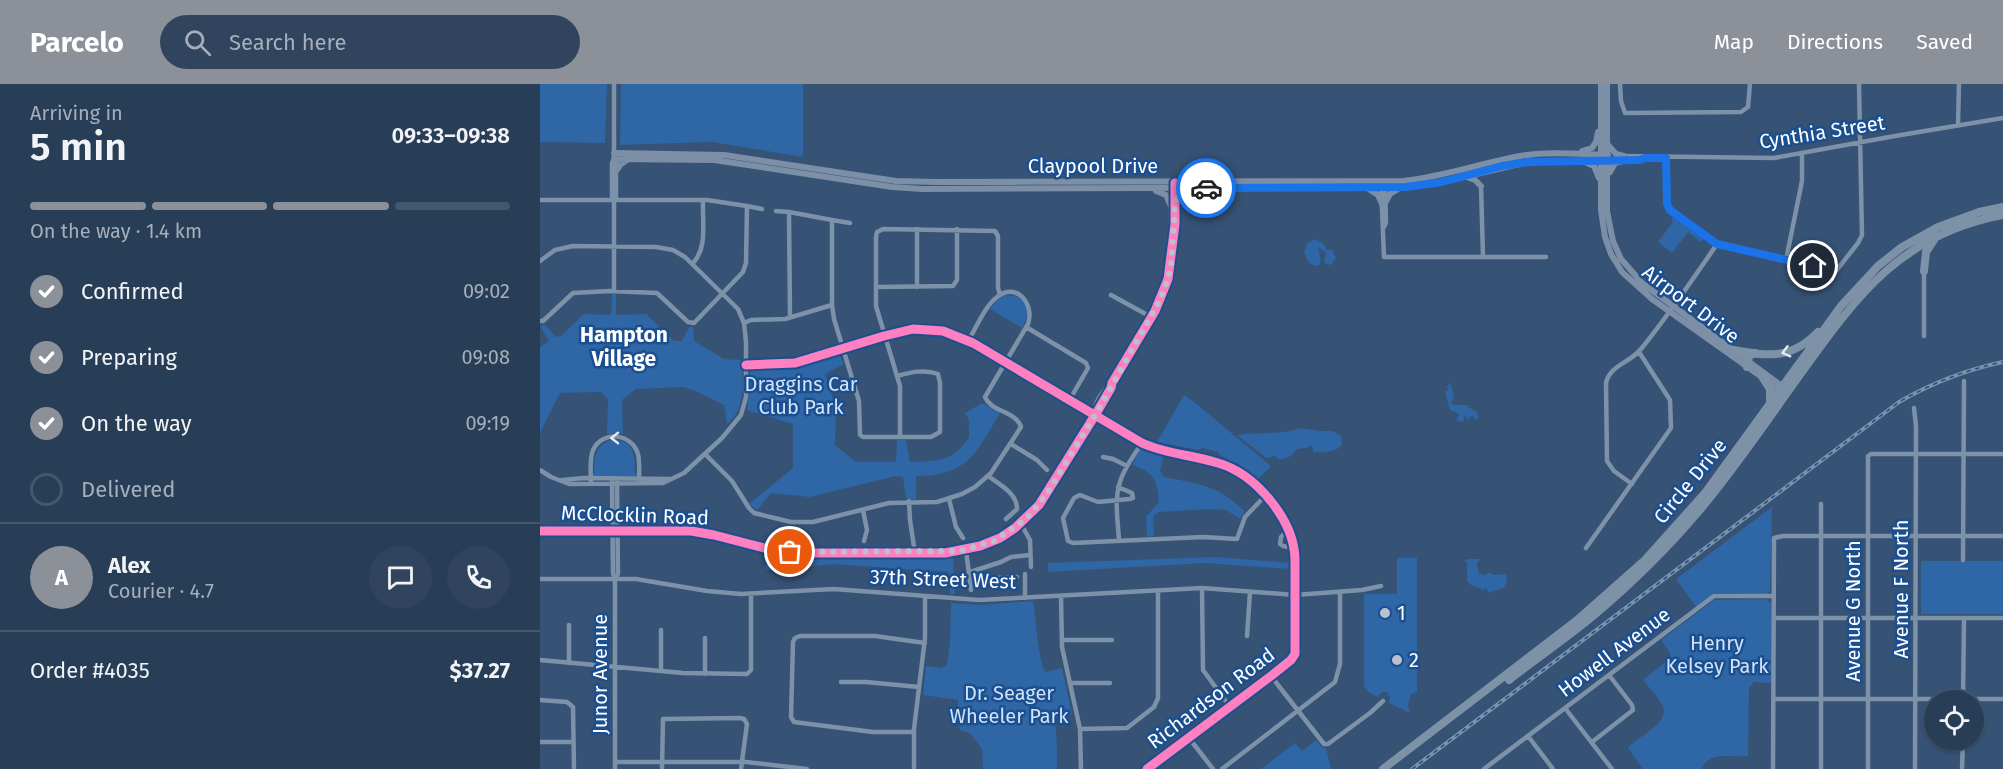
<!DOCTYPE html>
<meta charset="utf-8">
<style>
body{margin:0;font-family:"Fira Sans",sans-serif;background:#30455d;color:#f1f3f6;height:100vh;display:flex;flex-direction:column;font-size:22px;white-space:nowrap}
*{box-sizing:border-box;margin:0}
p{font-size:20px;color:#a5aeba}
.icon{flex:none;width:33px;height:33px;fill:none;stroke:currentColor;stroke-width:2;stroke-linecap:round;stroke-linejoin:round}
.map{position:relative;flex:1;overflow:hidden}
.side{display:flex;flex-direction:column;background:#283e57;width:540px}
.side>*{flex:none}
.buttons{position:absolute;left:1384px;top:606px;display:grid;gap:12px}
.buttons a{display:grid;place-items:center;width:60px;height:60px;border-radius:50%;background:#283e57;box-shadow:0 2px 4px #0004,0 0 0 2px #44576d;font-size:30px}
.pin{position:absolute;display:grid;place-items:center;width:51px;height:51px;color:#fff;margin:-26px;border:3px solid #fff;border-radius:50%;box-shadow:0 2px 6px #0007}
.courier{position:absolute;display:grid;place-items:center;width:60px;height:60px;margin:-30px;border:4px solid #1a73e8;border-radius:50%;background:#fff;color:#222;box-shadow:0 2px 8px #0007}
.summary em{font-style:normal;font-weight:600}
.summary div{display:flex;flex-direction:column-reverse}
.summary{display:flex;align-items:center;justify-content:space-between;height:102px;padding:0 30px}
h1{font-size:39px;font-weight:600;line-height:45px}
.bar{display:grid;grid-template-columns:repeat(4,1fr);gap:9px 6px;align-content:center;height:72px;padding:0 30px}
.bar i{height:8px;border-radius:4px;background:#44576d}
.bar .selected{background:#8c9099}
.bar p{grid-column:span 4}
.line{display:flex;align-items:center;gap:15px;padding:0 30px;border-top:2px solid #44576d}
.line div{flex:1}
.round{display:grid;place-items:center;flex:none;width:63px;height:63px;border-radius:32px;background:#30455d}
ol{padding:0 30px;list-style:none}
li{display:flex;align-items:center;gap:18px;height:66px}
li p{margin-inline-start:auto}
li .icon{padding:6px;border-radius:50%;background:#8c9099;color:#fff;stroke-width:4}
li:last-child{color:#a5aeba}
li i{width:33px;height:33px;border:3px solid #44576d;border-radius:50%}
header{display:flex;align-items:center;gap:36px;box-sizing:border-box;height:84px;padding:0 30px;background:#8c9099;color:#fff}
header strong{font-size:28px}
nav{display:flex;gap:33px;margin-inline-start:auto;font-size:21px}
.search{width:420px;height:54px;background:#30455d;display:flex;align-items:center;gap:15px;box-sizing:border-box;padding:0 21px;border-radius:33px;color:#a5aeba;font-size:22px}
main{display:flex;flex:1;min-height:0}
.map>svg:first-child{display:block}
</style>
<header>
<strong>Parcelo</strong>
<div class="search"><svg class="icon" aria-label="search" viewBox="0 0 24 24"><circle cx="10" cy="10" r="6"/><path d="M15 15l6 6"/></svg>Search here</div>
<nav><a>Map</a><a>Directions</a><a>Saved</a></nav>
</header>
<main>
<section class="side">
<div class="summary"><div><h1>5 min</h1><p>Arriving in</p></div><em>09:33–09:38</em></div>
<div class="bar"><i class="selected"></i><i class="selected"></i><i class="selected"></i><i></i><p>On the way · 1.4 km</p></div>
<ol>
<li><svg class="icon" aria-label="check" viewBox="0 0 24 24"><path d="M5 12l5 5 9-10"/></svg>Confirmed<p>09:02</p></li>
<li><svg class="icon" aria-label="check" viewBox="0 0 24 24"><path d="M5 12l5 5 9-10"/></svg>Preparing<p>09:08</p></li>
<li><svg class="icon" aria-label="check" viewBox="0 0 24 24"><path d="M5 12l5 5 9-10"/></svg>On the way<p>09:19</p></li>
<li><i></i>Delivered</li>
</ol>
<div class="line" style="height:108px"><b class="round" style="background:#8c9099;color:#fff">A</b><div><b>Alex</b><p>Courier · 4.7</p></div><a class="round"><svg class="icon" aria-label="chat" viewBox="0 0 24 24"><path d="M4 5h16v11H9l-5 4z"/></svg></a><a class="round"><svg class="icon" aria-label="phone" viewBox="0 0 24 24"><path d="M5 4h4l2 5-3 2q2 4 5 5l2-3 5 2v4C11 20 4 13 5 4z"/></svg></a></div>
<div class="line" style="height:78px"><div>Order #4035</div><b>$37.27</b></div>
</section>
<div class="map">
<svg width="1463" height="685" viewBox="0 0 1463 685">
<rect width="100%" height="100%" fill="#365274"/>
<!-- green -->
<path fill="#2f66a5" d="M0 0H67L65 59 0 58Z
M81 0H263V73L172 58 80 61Z
M1133 133 1163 155V156L1161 158 1148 148 1132 169 1118 158 1133 138 1131 136Z
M774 155 784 160 787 166H792L796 174 791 181 786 180 784 177 786 169 778 163 781 178 779 181 775 182 769 179 764 169 767 160Z
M72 210H76V231L106 230 134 257H142L149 243H153L154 257 184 275 202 276C202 299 207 324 187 340L184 321 158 308 144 303 96 305 82 316 83 350 76 349 67 350 68 315 61 308 20 309 0 349V263L9 257 0 242 5 241 16 253 21 252 44 230 71 231Z
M465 211 479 213C490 222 489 232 482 244L450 225 458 215Z
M299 270 304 280 285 290 296 324 295 361 316 378H356L357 356H366L370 378C398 377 413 378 429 353V336L425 329 442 319 460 329C436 369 428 392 376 392V416L366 414 363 393 356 392 270 413 231 409 217 426 209 420 253 384V340L207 326 209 311 210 286 214 284H248Z
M910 298 914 313 911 319 914 321H929L928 323 937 328 939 334 934 336 933 332H931L928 336 925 331 923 338 916 337 919 330 910 326 905 308 909 305 907 304Z
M644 311 653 317 731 382 718 395 698 380 681 372 678 368 662 364 658 366 617 358Z
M760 344 781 347H793L800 351C809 368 784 369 773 368L772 361 766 364 757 365C750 373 749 375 738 375L735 372 726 374 697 351C718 347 740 352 760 344Z
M71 356C93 355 95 369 95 388L97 390 95 392 54 393 52 390 54 389C54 374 55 361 71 356Z
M603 364 624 371 620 387 624 393C659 400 679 401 705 428L700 435 686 426 668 425 619 428 613 432 614 452 607 453 606 433 619 418C617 394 614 389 592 381L600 365Z
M1232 423 1230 508 1227 510 1176 509 1156 523 1136 495Z
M228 468 263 471H413L415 510H410V492L408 488 293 480 225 486Z
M675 473 751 479V485L665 479 508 488V479Z
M857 474H877V608L871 610 868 621 870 629 849 619 850 613 847 608H842L838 613 828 608 824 602V510H857Z
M930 475H940L937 480 939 490H942L944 492 949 488 953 491 966 490 967 496 965 503 949 509 945 503 944 506 931 501 927 497V479L924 476Z
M1381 477H1463V530H1381Z
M1226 515 1231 519V597L1229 599 1214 598 1209 604 1208 672C1191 674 1170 666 1161 685H1103L1088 664C1096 653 1130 639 1123 623 1119 613 1109 604 1103 596L1130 574V569L1121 556 1174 516Z
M493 517C496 532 498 579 506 588L522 584 532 630 516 634 515 636 517 660V685H443L442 665 430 649 420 646 418 638H411V626H418V616L383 611 386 582 401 584 407 581 410 558 411 519 439 521Z
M776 656 782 663 786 664 791 685H721L755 659 762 667Z"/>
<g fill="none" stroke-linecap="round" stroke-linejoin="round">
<!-- minor -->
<path stroke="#7d92a8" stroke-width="4.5" d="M1080 0 1081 17 1085 29 1201 28 1208 23 1210 0
M1418 41 1419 0
M1082 72 1234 74 1355 52 1463 34
M1127 74 1128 123 1177 160 1296 187 1318 159 1322 151 1319 0
M1067 76H1100L1105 74
M841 101 844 173H1006
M631 102V141L633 147
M941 102 943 172
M0 116H167L207 122 206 179 203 188 154 239 148 238 117 209 70 207 33 209 3 237H0
M74 116 76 113V79L74 75V0
M207 122 222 125
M236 127 249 128
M292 136 310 139
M844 143 846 139 845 101
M377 145V203
M1246 176 1262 97V69
M0 177 15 166 33 162 116 163 133 166 145 173 198 225 204 239 206 258V313L201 331 182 354 144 389 123 399 29 400 11 393 0 386
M153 179C168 163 162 138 163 116
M1384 187V252
M336 203 413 202 417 196V145
M74 207V116L72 113V79L74 75
M571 211 611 233
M250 233 249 128 292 136V221L294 235 319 317 320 351 323 353H360V302L336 222V153L337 148 343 145 455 147 458 152V204L460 211
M204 239 211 236 245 235 292 221
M486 243 546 279 548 284 529 317
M206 281 255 279 344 252 373 245 403 247 433 259 602 359C626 370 653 371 678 379 716 390 754 436 755 475V570L751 576 731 592 607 685
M357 292C371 288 385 285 398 290L400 299V348L391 353H360
M1374 324 1376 342 1375 685
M554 331C553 321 563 305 572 299
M471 360 497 376 507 386
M165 370 192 397 209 424 214 429 251 438H273L349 419 397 418 422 410 435 403 451 389 481 343C476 327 451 328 445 313L488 240C495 220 476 197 457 213 444 223 437 243 428 257
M563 373 573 375 587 382
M448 392C459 400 478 410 477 425L466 435
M72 395 73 490 75 494V685
M22 396 44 394 130 395
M51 400C51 389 49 376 53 366 62 346 92 349 98 370 100 379 99 390 99 399
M1092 400 1074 387 1067 377 1066 299C1070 281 1090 279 1101 265 1128 232 1153 195 1177 160
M578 403 592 409 593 414 589 415 558 418 540 411 534 414 523 434 528 457 533 459 663 453 697 455 705 433 725 412
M409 415 416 443 423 454
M369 417 370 436 375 469
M323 426 327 446 324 457
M481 440 490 456 491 483
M748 446 741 453 740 460 743 462 754 464
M0 447H151L174 451 232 466 256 469H405L440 462 460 454 475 444 499 421 557 328 571 304 572 299C591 266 618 232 628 194 636 167 635 131 635 103
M579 456C578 438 574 416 580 398 584 384 594 371 602 359
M1046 464 1131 344 1130 316 1099 268
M426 466 431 506
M1423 476 1424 297
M430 488 461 478 471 473 490 471
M485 490V514
M75 494 78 490 77 398
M0 495H96L167 507 201 510 294 505 439 516 662 504 755 511 822 506 841 502
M430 495 477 493
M662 504 663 586 690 623
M521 512 522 563 540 645 541 685
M1234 534H1463
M707 552 710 508
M522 556H572
M0 576 143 589 207 590 211 586V511
M29 579V541
M121 587V546
M165 590V554
M731 592 784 660H788L830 629 843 617
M301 598H326L379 603
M530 599H570
M1234 615H1463
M0 616 27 618 33 623 34 685
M1423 616 1424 534
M1025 624 1072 685
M540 645 587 644 614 623 618 614V507
M374 648H333L254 638 251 633 253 558 255 554 260 552H335L385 559
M988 652 1013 685
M649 654 673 685
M0 658H33
M1052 658 1093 626 1092 621 1069 591
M75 678H206L267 685
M122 685 123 635 200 634 204 635 207 640 201 685
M374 685V645L385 554V512
M682 685 795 598 800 580V508
M944 685 1174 512H1234
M1233 685 1234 454 1243 452H1463
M1281 685V420
M1328 685V372L1331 370H1463
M1422 685 1423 656"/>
<!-- major -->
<path stroke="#7d8ea7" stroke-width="6" d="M1061 0V126L1065 153 1071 170 1082 188 1112 215 1240 306
M1067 0V127L1073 157 1081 175 1102 199 1243 303
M1068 61 1076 70 1084 72
M1042 67 1052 64 1056 58 1058 48
M74 69 184 71 356 97 395 98 863 97C903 93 941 79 980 72 1008 67 1039 70 1068 71
M74 75 174 76 352 103 382 105 860 103 902 98 988 78 1067 76
M1045 78 1054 82 1059 94
M76 87 81 80 89 75
M1070 88 1075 79 1086 76
M927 93 935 96 941 102
M829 105 838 111 842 120
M616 107 626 111 631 122
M845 119 850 110 858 105
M635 122 639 110 648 105"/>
<!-- highway -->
<path stroke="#7e92a7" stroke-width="8" d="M1384 187 1386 168 1394 156
M1193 266C1228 272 1251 276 1278 248
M1207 283 1209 272 1215 269
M1223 294 1230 305V320
M969 596C996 575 1025 555 1052 533 1090 501 1127 465 1159 427 1196 383 1228 335 1262 288 1318 210 1362 150 1463 131
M843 685 1036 537 1105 476 1165 409 1301 222 1338 182 1362 163 1398 143 1439 128 1463 123"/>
<!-- rail casing -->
<g stroke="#7e92a7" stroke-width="4">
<path id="rail" d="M872 685 1359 318C1392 299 1425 286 1463 278"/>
</g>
<!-- rail -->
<use href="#rail" stroke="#1b4f8f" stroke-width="1.5" stroke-dasharray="4.5" stroke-linecap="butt"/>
<!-- cycleway casing -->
<g stroke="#1b4f8f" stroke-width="13">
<path id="cycleway" d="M206 281 255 279 344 252 373 245 403 247 433 259 602 359C626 370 653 371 678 379 716 390 754 436 755 475V570L751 576 731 592 607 685
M0 447H151L174 451 232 466 256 469H405L440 462 460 454 475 444 499 421 557 328 571 304 572 299 615 227 628 195 635 140V99"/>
</g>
<!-- cycleway -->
<use href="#cycleway" stroke="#ff80c0" stroke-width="9"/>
</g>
<!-- one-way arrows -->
<defs><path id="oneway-chevron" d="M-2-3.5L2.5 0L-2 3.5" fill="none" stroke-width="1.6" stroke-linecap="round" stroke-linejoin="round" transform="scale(1.5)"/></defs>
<use stroke="#e5e9ed" href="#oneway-chevron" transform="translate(1246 268) rotate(165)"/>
<use stroke="#e5e9ee" href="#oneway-chevron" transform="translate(75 354) rotate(-180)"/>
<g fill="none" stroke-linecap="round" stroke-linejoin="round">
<!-- done -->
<path stroke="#b9c2ce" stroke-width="6" stroke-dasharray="0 10.8" d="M250 468 419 467 454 457 486 435 506 411 557 328 619 218 628 195 631 181 635 122 639 110 650 104H666"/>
<!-- route -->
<path stroke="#1a73e8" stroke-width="8" d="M666 104 866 103 902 98 962 82 988 78 1100 76 1105 74H1126L1127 120 1130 126 1177 160 1273 182"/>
</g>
<!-- markers -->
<g fill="#b9c2ce" stroke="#1b4f8f" stroke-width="2">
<circle cx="845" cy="529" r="6"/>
<circle cx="857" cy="576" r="6"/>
</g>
<g text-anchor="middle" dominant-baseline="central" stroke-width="5" stroke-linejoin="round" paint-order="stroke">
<!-- street labels -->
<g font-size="20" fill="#fff" stroke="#1b4f8f">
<text transform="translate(1282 48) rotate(-9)">Cynthia Street</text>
<text x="553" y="82">Claypool Drive</text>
<text transform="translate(1151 220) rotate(37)">Airport Drive</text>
<text transform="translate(1150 397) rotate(-51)">Circle Drive</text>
<text transform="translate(95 431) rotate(2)">McClocklin Road</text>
<text transform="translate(403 495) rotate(2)">37th Street West</text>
<text transform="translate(1361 505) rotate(-90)">Avenue F North</text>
<text transform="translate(1313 527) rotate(-90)">Avenue G North</text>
<text transform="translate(1074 568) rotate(-37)">Howell Avenue</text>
<text transform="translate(60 590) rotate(-90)">Junor Avenue</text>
<text transform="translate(671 614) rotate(-37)">Richardson Road</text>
</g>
<!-- park labels -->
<g font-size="20" fill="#cfe3fa" stroke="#1b4f8f">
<text x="261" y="300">Draggins Car<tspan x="261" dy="23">Club Park</tspan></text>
<text x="1177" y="559">Henry<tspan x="1177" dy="23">Kelsey Park</tspan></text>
<text x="469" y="609">Dr. Seager<tspan x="469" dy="23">Wheeler Park</tspan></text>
</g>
<!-- poi labels -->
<g font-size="20" fill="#fff" stroke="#1b4f8f" text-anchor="start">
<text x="857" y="529">1</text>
<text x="869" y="576">2</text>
</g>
<!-- neighbourhood labels -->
<g font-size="21" font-weight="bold" fill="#fff" stroke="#1b4f8f">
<text x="84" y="251">Hampton<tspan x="84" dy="24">Village</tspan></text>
</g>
</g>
</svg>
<div class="buttons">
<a><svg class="icon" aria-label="locate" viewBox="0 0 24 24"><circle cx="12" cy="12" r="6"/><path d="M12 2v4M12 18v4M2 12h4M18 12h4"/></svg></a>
</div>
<div class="pin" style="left:250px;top:468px;background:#ea580c"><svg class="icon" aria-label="bag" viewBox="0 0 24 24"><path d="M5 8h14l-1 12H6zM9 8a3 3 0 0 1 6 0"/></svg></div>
<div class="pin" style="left:1273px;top:182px;background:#1f2937"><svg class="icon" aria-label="home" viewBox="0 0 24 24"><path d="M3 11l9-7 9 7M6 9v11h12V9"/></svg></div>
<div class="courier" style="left:666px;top:104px"><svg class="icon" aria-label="car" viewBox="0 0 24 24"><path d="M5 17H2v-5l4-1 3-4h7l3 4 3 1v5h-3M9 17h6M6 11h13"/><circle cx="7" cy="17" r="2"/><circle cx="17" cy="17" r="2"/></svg></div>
</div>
</main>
